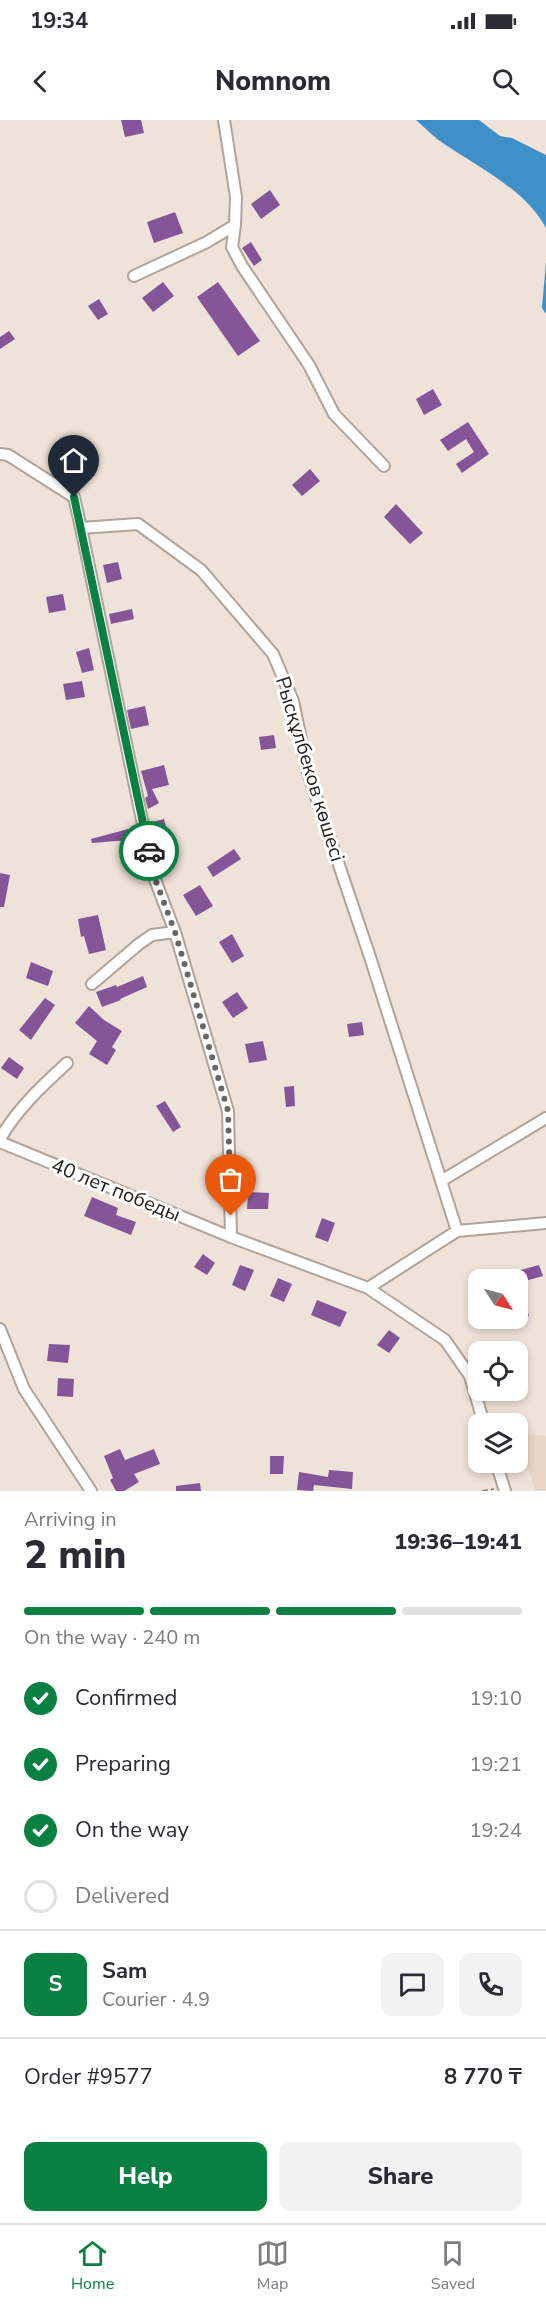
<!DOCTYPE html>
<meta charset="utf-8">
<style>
body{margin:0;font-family:"Nunito Sans",sans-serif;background:#f2f2f3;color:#2b2b33;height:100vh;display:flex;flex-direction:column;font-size:22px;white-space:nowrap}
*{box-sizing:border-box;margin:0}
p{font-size:20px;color:#7c7c81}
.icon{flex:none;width:33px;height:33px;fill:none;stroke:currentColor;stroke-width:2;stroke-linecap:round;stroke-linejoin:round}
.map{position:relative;height:1371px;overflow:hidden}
.panel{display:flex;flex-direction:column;background:#fff;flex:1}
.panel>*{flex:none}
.needle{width:39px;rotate:126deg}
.buttons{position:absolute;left:468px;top:1149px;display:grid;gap:12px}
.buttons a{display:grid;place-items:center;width:60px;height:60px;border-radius:12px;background:#fff;box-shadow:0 3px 9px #0003;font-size:30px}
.pin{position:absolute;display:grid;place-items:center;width:51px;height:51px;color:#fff;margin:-62px -26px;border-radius:50% 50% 50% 0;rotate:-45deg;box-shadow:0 0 6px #0007}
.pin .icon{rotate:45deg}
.courier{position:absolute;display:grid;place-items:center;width:60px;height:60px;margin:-30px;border:4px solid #0b8043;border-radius:50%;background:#fff;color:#222;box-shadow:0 2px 8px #0007}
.headline em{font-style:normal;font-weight:800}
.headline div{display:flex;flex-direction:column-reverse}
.headline{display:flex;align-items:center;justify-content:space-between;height:102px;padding:0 24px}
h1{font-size:39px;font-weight:800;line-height:45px}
.bar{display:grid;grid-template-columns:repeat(4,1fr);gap:9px 6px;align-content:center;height:72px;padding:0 24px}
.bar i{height:8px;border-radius:4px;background:#e1e1e2}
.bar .current{background:#0b8043}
.bar p{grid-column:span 4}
.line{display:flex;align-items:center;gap:15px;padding:0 24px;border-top:2px solid #e1e1e2}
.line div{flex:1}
.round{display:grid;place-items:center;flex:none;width:63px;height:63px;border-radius:12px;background:#f2f2f3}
ol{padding:0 24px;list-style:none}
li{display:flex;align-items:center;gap:18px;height:66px}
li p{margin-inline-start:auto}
li .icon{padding:6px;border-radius:50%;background:#0b8043;color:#fff;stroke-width:4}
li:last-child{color:#7c7c81}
li i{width:33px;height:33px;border:3px solid #e1e1e2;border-radius:50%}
.button{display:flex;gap:12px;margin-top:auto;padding:12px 24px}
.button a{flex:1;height:69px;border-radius:12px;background:#0b8043;color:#fff;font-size:24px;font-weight:800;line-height:69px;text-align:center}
.button a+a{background:#f2f2f3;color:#2b2b33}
.status{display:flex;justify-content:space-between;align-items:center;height:42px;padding:0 30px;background:#fff;direction:ltr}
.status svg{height:16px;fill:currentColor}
header{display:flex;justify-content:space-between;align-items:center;height:78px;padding:0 24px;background:#fff;font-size:27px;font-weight:800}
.menu{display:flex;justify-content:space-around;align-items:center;height:84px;border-top:2px solid #e1e1e2;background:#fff;font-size:16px;color:#7c7c81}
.menu a{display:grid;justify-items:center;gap:3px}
.menu .current{color:#0b8043}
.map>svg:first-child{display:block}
</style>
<div class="status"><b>19:34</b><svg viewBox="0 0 49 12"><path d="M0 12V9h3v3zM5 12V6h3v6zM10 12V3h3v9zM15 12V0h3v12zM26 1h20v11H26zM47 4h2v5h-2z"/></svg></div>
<header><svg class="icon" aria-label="back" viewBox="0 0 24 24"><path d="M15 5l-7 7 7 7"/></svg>Nomnom<svg class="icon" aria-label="search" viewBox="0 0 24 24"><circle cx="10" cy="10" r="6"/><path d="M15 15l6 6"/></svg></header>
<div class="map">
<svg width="546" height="1371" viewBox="0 0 546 1371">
<rect width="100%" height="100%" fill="#efe2d8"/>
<!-- built -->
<path fill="#e9d6c7" d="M518 1313 546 1316V1371H535Z"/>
<!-- water -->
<path fill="#3f90c8" d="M416 0H479L500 16 512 18 546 35V108C525 68 472 44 437 19 430 13 423 6 416 0Z
M546 142V194L542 188Z"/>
<!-- building -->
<path fill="#855599" d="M121 0H141L144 13 125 17Z
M270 70 280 85 261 99 251 84Z
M175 92 183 113 154 123 147 102Z
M251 122 262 140 254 146 242 128Z
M163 162 174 176 153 192 142 178Z
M218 162 260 221 238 236 197 177Z
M99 179 108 194 98 200 88 186Z
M9 211 15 219 0 229V217Z
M433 269 442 285 424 295 416 279Z
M468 302 489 334 462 353 456 344 474 332 466 319 448 331 440 320Z
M310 349 320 361 302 376 292 365Z
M396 384 423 413 410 424 384 397Z
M118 442 122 459 107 463 103 445Z
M63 474 66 490 49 493 46 477Z
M132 489 134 499 111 504 109 494Z
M89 528 94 550 82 553 76 532Z
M82 561 85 577 66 580 63 564Z
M145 586 149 605 131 609 127 590Z
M274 615 276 628 261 630 259 617Z
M164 645 169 665 152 669 159 683 148 689 145 678 148 676 141 651Z
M164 699 168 714 157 717 153 702Z
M128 709 129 720 92 723 91 719Z
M234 729 241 739 213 757 207 747Z
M0 753 10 755 4 787H0Z
M200 765 213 786 196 796 183 775Z
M98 795 106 830 89 834 84 816 81 817 78 799Z
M232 814 244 836 232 843 219 822Z
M31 842 53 851 48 866 26 858Z
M143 856 147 867 120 879 121 880 102 887 96 872 116 865 117 867Z
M237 872 248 888 233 898 222 882Z
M45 878 55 885 31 920 19 910Z
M89 886 104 900 122 911 112 927 116 930 107 945 89 934 97 921 75 903Z
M362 902 364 915 349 917 347 904Z
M263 921 267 940 249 943 245 924Z
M9 937 24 948 17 959 1 948Z
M294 966 295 986 286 987 284 967Z
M165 981 181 1007 173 1012 156 986Z
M248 1072 269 1073 268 1089H247Z
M92 1077 118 1088 116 1095 136 1102 131 1115 84 1096Z
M322 1098 335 1103 328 1122 315 1117Z
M203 1134 215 1143 207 1155 194 1147Z
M240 1145 254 1150 245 1171 232 1165Z
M539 1145 543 1156 518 1163H520L529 1196 518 1199V1160H496L495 1157Z
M278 1158 292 1164 284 1182 270 1176Z
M317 1180 347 1192 340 1207 311 1195Z
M389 1210 400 1218 389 1233 377 1225Z
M49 1224 70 1225 68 1243 47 1241Z
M58 1258 74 1259 73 1277 57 1276Z
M120 1329 125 1340 154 1329 160 1344 134 1354 139 1362 124 1371H116L110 1360 113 1358 104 1336Z
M270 1336H284L283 1354H270Z
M329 1350 353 1352 352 1369 314 1365 313 1371 297 1370 299 1352 328 1357Z
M200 1363 201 1371H176V1366Z"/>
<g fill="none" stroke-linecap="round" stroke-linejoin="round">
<!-- minor casing -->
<g stroke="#b0a49a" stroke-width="14">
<path id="minor" d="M235 105 232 127 242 146 309 245 334 294 384 346
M134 156 207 122 235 105 236 77 224 0
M0 334 8 335 74 377 81 408 138 404 201 450 273 534 293 581 308 653 370 837 457 1111
M81 408 154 757 175 812 228 991 231 1117
M92 864 139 824 152 815 175 812
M0 1019C17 989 42 966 67 943
M0 1022 231 1117 368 1168 445 1220 470 1256 484 1304
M441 1061 546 998
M368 1168 457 1111 546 1103
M0 1209 24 1269 91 1371
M496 1342 505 1371"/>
</g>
<!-- path -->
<path stroke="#887f78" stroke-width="1.5" stroke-dasharray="6 3" stroke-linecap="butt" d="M482 1371 494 1369"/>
<!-- minor -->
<use href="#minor" stroke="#fff" stroke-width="10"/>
</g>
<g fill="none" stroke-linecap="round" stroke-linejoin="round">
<!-- done -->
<path stroke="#6c645e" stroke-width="6" stroke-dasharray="0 10.8" d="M149 731 154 756 175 812 228 991 231 1096"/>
<!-- route -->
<path stroke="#0b8043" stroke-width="8" d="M74 377 149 731"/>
</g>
<g text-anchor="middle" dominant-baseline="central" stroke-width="6" stroke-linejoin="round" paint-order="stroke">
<!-- street labels -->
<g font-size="20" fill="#25201c" stroke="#fff">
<text transform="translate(310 649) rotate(73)">Рысқұлбеков көшесі</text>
<text transform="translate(116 1070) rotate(22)">40 лет победы</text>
</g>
</g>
</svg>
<div class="buttons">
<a><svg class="needle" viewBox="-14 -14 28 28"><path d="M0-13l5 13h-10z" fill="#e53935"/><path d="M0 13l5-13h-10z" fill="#7c7c81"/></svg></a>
<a><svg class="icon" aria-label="locate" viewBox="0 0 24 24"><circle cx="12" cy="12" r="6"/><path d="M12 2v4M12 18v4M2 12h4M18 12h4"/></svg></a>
<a><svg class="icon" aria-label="layers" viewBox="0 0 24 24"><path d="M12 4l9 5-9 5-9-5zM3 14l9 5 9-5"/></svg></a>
</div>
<div class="pin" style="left:231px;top:1096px;background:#ea580c"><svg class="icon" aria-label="bag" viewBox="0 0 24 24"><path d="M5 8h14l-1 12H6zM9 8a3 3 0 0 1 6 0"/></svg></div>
<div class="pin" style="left:74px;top:377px;background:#1f2937"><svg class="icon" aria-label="home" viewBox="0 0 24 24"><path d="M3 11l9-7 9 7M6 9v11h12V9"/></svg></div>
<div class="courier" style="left:149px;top:731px"><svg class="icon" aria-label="car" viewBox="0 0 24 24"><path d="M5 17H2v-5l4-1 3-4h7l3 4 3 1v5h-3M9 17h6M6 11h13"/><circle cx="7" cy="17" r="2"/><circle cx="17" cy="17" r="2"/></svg></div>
</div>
<section class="panel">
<div class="headline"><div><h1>2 min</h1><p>Arriving in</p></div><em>19:36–19:41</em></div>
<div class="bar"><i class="current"></i><i class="current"></i><i class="current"></i><i></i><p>On the way · 240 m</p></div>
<ol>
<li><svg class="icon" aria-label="check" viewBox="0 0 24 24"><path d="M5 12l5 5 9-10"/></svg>Confirmed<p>19:10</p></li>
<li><svg class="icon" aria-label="check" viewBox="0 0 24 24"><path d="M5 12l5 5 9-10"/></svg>Preparing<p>19:21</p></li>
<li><svg class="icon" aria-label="check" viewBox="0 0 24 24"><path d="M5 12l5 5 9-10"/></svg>On the way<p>19:24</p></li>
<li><i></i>Delivered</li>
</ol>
<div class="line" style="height:108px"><b class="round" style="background:#0b8043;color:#fff">S</b><div><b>Sam</b><p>Courier · 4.9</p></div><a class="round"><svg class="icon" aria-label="chat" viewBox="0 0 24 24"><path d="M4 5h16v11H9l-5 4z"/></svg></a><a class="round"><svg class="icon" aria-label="phone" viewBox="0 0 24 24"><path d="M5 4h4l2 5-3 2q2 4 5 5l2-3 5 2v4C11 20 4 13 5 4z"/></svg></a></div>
<div class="line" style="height:78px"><div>Order #9577</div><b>8 770 ₸</b></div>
<div class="button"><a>Help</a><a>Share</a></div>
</section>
<nav class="menu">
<a class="current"><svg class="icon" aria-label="home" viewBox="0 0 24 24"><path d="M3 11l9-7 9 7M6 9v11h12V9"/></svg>Home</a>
<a><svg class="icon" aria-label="map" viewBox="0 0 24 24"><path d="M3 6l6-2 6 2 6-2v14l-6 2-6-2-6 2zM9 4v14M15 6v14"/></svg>Map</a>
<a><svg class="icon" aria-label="saved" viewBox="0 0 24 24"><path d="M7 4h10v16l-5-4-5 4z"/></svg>Saved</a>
</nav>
